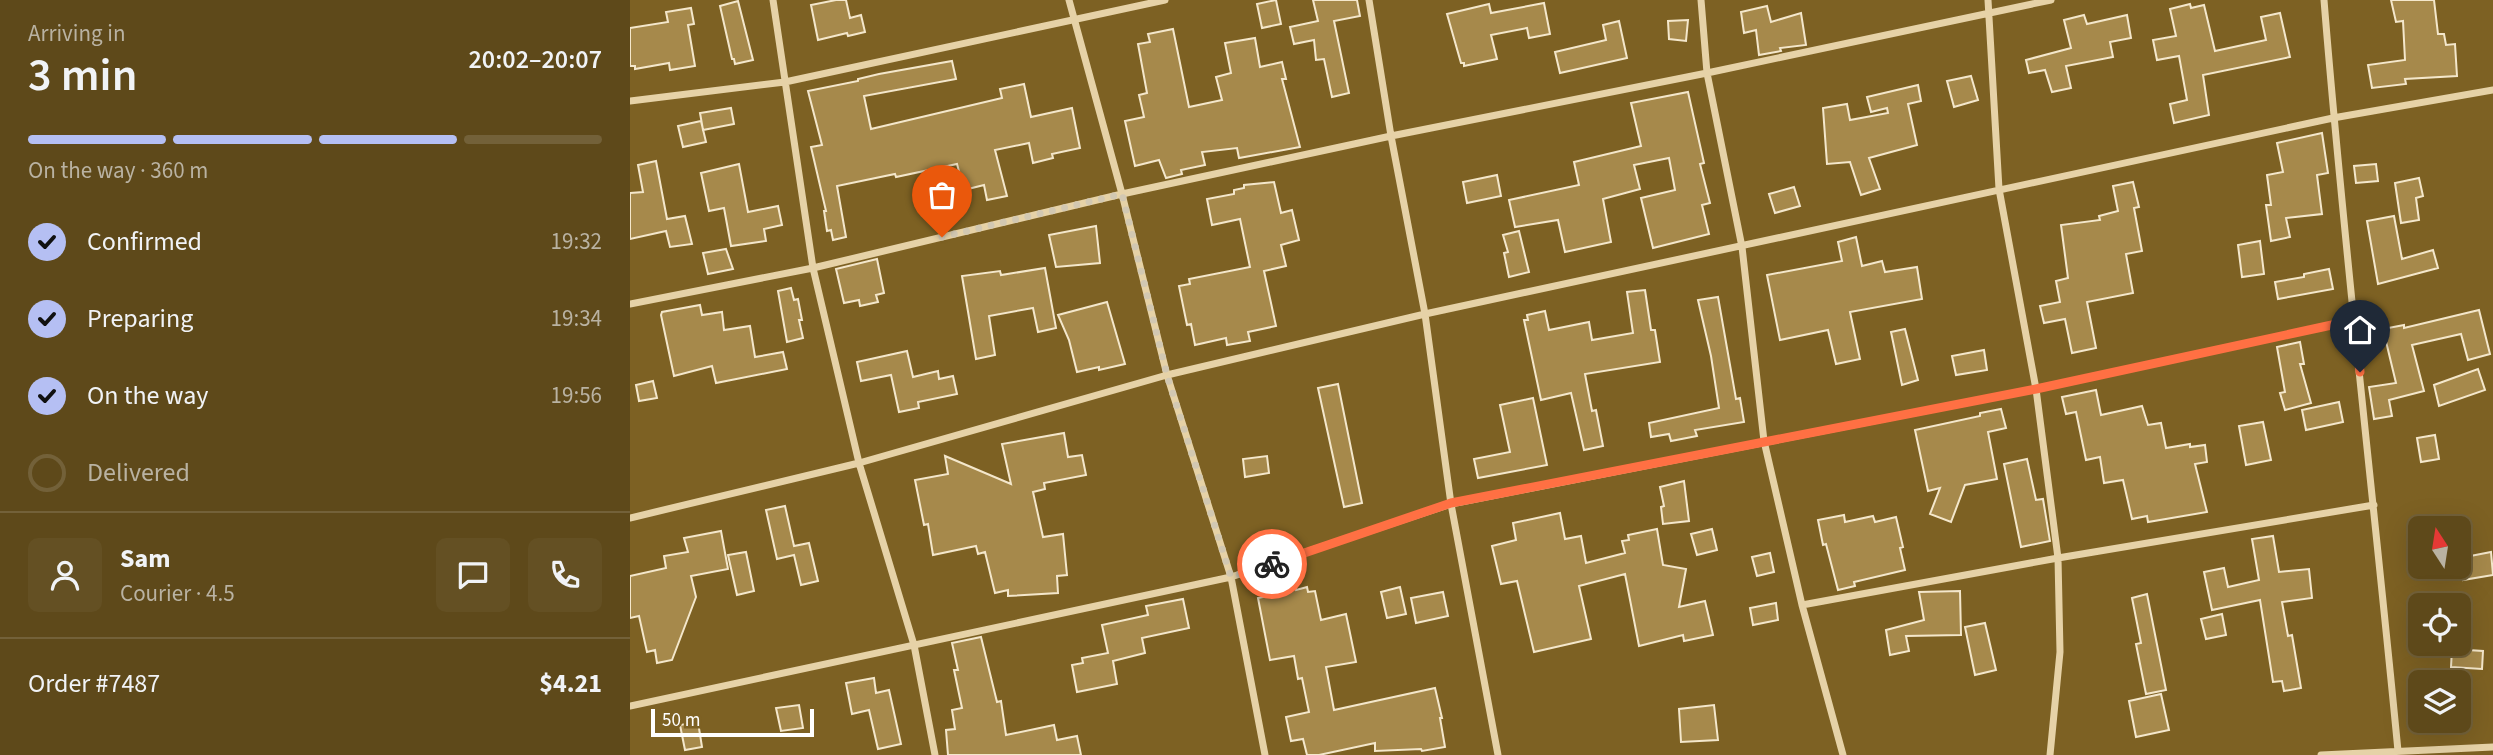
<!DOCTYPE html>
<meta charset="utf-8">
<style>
body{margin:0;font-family:"Source Sans 3",sans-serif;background:#645023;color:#f1f3f6;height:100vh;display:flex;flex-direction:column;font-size:26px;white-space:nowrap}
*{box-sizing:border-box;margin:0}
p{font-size:23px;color:#b9b2a2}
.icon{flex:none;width:38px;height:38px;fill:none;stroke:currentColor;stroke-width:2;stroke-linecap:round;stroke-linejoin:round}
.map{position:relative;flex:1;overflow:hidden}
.side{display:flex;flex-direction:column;background:#5e491a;width:630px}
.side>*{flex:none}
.needle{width:46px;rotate:348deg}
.buttons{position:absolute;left:1778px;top:516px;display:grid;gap:14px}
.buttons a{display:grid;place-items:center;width:63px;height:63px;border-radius:10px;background:#5e491a;box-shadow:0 7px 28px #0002,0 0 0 2px #736139;font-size:35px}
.scale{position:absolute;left:21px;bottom:18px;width:163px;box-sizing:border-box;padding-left:7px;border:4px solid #fff;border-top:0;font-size:19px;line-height:24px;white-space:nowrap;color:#fff;-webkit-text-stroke:5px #7d6123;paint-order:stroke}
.pin{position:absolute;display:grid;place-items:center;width:60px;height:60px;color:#fff;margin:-72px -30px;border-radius:50% 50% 50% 0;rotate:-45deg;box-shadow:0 0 7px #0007}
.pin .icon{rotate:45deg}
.courier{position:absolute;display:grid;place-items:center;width:70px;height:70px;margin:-35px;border:5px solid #ff7043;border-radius:50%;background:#fff;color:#222;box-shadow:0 2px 9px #0007}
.head em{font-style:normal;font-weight:600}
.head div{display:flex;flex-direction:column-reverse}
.head{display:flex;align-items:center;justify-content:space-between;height:119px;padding:0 28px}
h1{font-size:46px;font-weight:600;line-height:52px}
.bar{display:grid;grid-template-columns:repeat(4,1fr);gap:10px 7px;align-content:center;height:84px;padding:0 28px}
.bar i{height:9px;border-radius:5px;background:#736139}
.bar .current{background:#b5bff3}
.bar p{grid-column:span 4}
.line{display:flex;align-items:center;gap:18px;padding:0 28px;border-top:2px solid #736139}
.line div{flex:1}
.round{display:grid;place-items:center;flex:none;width:74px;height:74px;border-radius:10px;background:#645023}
ol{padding:0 28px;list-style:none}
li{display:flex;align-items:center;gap:21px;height:77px}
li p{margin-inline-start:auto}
li .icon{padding:7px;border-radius:50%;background:#b5bff3;color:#111;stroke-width:4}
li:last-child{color:#b9b2a2}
li i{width:38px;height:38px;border:4px solid #736139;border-radius:50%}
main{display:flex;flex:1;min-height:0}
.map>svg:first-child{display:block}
</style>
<main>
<section class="side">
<div class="head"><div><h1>3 min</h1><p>Arriving in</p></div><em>20:02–20:07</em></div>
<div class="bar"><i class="current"></i><i class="current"></i><i class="current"></i><i></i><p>On the way · 360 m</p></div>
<ol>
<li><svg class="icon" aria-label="check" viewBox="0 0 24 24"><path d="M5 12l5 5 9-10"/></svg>Confirmed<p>19:32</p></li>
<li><svg class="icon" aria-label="check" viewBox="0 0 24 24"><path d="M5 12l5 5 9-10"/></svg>Preparing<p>19:34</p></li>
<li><svg class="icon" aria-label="check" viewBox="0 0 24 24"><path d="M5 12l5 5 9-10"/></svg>On the way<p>19:56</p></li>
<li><i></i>Delivered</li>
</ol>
<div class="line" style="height:126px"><a class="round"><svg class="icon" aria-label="person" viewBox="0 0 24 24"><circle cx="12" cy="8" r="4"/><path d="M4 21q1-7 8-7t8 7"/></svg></a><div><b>Sam</b><p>Courier · 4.5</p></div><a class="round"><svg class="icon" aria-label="chat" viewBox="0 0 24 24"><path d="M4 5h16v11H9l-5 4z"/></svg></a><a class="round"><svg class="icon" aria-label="phone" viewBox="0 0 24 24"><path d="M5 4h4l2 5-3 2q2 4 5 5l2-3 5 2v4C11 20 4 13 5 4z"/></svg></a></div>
<div class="line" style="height:91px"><div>Order #7487</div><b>$4.21</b></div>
</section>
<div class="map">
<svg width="1863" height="755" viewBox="0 0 1863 755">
<rect width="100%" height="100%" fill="#7d6123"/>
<!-- building -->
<path fill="#a6894b" stroke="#f4e7cb" stroke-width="2" d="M206 0H216L220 18 231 15 235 32 218 36 217 33 188 40 181 5Z
M646 0 651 24 632 28 627 4Z
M683 0H727L730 16 704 21 719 93 702 97 694 59 686 60 684 40 664 44 660 27 688 21Z
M1761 0H1804L1808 34H1814L1816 45 1825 44 1827 76 1775 79 1776 84 1742 88 1738 65 1775 60 1773 21 1766 22Z
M108 1 123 60 105 64 104 59H102L90 6Z
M914 3 920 34 899 38 897 28 861 35 867 59 834 66V63H831L817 14 859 4 861 13Z
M1560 4 1561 8 1574 5 1585 51 1636 40 1631 17 1650 13 1660 57 1573 75 1579 115 1544 123 1540 104 1557 100 1549 56 1527 60 1523 40 1546 36 1540 9Z
M1137 6 1141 22 1171 13 1176 45 1150 48 1151 51 1129 55 1126 30 1114 33 1111 12Z
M61 8 64 24 58 25 65 66 40 70 39 63 5 69V66H0V28L38 22 36 12Z
M1454 15 1457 24 1497 15 1501 38 1480 42 1483 57 1436 66 1441 88 1422 92 1415 70 1399 73 1396 60 1441 48 1434 20Z
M1058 20 1056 41 1039 39 1038 21Z
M989 21 997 58 930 73 925 52 976 40 973 25Z
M543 29 559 107 592 100 586 77 601 73 595 43 625 38 630 67 652 62 656 79H652L670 147 609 158 607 148 572 152 575 165 551 170 552 174 536 178 529 160 505 166 495 121 514 117 509 95 517 93 508 44 520 42 518 34Z
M322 61 326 79 234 96 241 129 372 98 370 89 394 84 401 117 442 108 450 148 422 154 423 158 403 163 399 143 365 150 377 196 357 200 354 185 334 190 327 164 266 177 265 174 207 186 216 237 203 240 201 230 197 231 194 211H196L181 147 192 145 178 91 228 81V79L249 74Z
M1341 76 1348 100 1324 107 1317 81Z
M1288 85 1291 101 1278 104 1287 145 1239 158 1250 189 1231 195 1220 162 1197 164 1193 108 1217 104 1220 120 1258 113 1257 108 1241 112 1237 97Z
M1058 92 1074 163 1070 164 1080 203 1072 205 1079 234 1023 248 1011 198 1045 190 1039 158 1004 165 1010 189 973 199 981 242 935 252 928 220 885 227 879 200 949 185 944 162 1011 146 1001 103Z
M101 108 104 124 73 130 70 113Z
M71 121 76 142 53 147 48 126Z
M1692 133 1698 173 1687 175 1692 214 1656 218 1660 237 1641 241 1636 205H1641L1637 175 1653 172 1647 143Z
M26 161 37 219 55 216 62 244 40 247 36 231 0 239V193L13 192 8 165Z
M109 164 118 212 148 206 152 225 134 229 136 241 101 246 94 208 79 211 71 173Z
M1746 164 1748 181 1726 183 1724 166Z
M867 175 871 196 837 203 833 182Z
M1789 178 1793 196 1786 198 1789 220 1771 223 1765 183Z
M644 182 651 213 662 210 669 240 651 245 656 266 634 271 646 326 618 332 620 341 597 345 596 338 565 345 561 324 557 325 549 286 560 284 559 279 620 267 610 219 582 225 577 199 604 194V190L614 188V185Z
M1503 182 1509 207 1504 208 1512 251 1496 254 1503 293 1457 302 1466 348 1442 353 1435 319 1414 323 1410 306 1430 302 1426 281 1438 278 1431 225 1470 220 1469 216 1488 211 1483 186Z
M1164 187 1170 206 1145 213 1139 194Z
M1764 216 1772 259 1803 250 1808 268 1748 284 1737 221Z
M466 226 470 263 426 267 419 235Z
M889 231 899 272 879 277 874 253 878 252 873 235Z
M1226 237 1232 266 1252 261 1255 272 1287 267 1292 299 1220 312 1230 359 1206 364 1198 330 1150 340 1137 275 1212 261 1208 242Z
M1630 241 1634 274 1612 277 1608 245Z
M96 249 103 269 78 274 73 253Z
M247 259 254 293 246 295 248 302 230 306 229 300 214 303 206 269Z
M415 268 426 328 408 332 403 308 359 316 365 355 346 359 332 276 370 271 371 275Z
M1699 269 1703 289 1648 299 1645 282 1674 277V274Z
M161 288 164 300 168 299 172 320H169L173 338 157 342 148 291Z
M1015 290 1021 330H1025L1030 362 955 374 962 411 966 410 973 446 954 450 941 393 911 400 894 320H898L897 315 915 311 919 330 959 322 962 340 1003 333 997 292Z
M1088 297 1106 399 1110 398 1114 422 1065 430 1067 436 1041 441 1039 434 1021 437 1019 423 1089 408 1081 356 1068 300Z
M477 302 495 364 469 370V367L447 372 439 340 428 315Z
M70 305 72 315 92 312 94 330 120 326 125 357 153 352 157 369 86 383 82 366 44 376 31 315 32 312Z
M1849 310 1860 354 1838 360 1831 334 1782 345 1794 391 1759 400 1762 416 1744 419 1739 387 1766 383 1753 329 1774 325V328Z
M1275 329 1288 380 1272 385 1261 332Z
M1670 342 1674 364H1670L1681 403 1655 410 1650 393 1655 392 1647 347Z
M1354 350 1357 370 1326 375 1322 356Z
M277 351 283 377 308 371 309 379 323 376 327 394 288 402 289 408 269 412 261 375 231 381 227 362Z
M1848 369 1855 390 1809 406 1804 385Z
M23 381 27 398 9 401 6 385Z
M708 384 732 503 714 507 688 388Z
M1466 390 1471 415 1512 406 1518 425 1531 423 1536 448 1560 444V447L1575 445 1577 462 1565 464 1577 512 1518 522 1517 516 1502 519 1493 480 1474 483 1470 457 1456 460 1446 412 1436 414 1432 397Z
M903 398 917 465 848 478 844 459 880 452 870 405Z
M1709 402 1713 422 1676 430 1672 410Z
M1371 409 1376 428 1358 432 1367 479 1335 485 1321 522 1300 514 1310 488 1298 491 1285 430 1350 416V413Z
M1633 422 1641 460 1616 465 1609 426Z
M434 433 438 457 452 455 456 475 414 483 415 489 403 492 413 537 433 534 437 575 427 576 428 593 378 596V590L365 593 355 552 348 554 346 546 303 555 298 524 294 525 285 480 318 474 315 456 381 484 372 444Z
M1805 435 1809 459 1791 462 1787 438Z
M637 456 639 473 615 477 613 459Z
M1397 459 1406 500 1413 499 1420 541 1391 547 1374 464Z
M1054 481 1059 521 1033 524 1031 507 1034 506 1030 487Z
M155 506 164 546 179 543 188 581 171 585 164 555 147 559 136 510Z
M930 513 935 539 951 536 956 563 995 553 992 541 999 540 998 535 1027 529 1033 565 1056 569 1049 607 1075 601 1083 635 1054 641 1053 635 1009 646 995 574 949 586 961 639 904 652 887 581 871 584 862 546 886 540 883 523Z
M1214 515 1215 522 1243 516 1245 522 1266 517 1273 547 1270 548 1275 570 1224 582 1225 586 1208 590 1196 544 1193 545 1188 520Z
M1082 529 1087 550 1067 555 1061 534Z
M91 531 98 569 61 576 66 597 42 660 27 663 25 650 17 652 9 616 0 618V576L36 568 34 556 58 552 54 538Z
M1643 536 1649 572 1679 569 1682 598 1652 602 1658 636 1662 635 1671 688 1654 691 1652 681 1643 682 1630 600 1582 610 1574 572 1594 568 1598 587 1629 580 1622 539Z
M116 552 124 591 107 595 98 555Z
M1861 552 1863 575 1833 580 1830 558Z
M1140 553 1144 572 1127 576 1122 557Z
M664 580 666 590 677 587 678 592 685 591 691 620 716 614 726 662 696 667 704 710 805 688 812 718H810L815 747 792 751 791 749 745 751V743L689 755H677L673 739 661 741 656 717 679 712 672 678 668 679 664 656 640 660 628 598 649 594 647 584Z
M770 587 776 614 757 618 751 592Z
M1330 591 1331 635 1276 636 1279 651 1260 655 1256 630 1294 620 1289 592Z
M813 592 818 616 786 623 781 598Z
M1517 594 1536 690 1516 694 1506 644 1511 643 1502 598Z
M553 599 559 628 512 638 515 653 483 661 487 684 447 692 442 665 453 663 452 658 478 653 472 625 518 615 516 606Z
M1146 603 1148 620 1123 625 1120 608Z
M1592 614 1596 635 1576 639 1571 619Z
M1355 623 1366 670 1345 675 1335 627Z
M351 637 367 702 371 701 376 735 424 725 427 740 447 736 451 755H318L316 730 325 729 322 710 332 708 324 670H328L322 643Z
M1822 649 1853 651 1852 669 1821 667Z
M244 678 246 693 259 690 271 744 248 749 239 710 222 714 216 683Z
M1531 694 1539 730 1506 737 1499 701Z
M169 705 173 728 151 731 146 708Z
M1084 705 1088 740 1051 742 1049 709Z
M68 722 72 747 55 750 50 725Z"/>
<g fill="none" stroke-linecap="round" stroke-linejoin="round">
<!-- minor -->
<path stroke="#e6d2a7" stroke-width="7" d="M143 0 183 268 229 463 284 645 305 755
M439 0 492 194 537 375 601 577 635 755
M739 0 761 136 795 314 821 504 868 755
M1071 0 1077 73 1112 247 1134 441 1172 605 1213 755
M1358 0 1369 189 1406 389 1428 558 1430 652 1420 755
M1694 0C1714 251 1744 501 1768 751
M0 101 155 82 535 0
M0 304 183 268 492 194 761 136 1077 73 1421 0
M0 518 229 463 537 375 795 314 1703 118 1863 90
M1172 605 1428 558 1744 505
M0 706 601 577 821 504 1406 389 1725 320
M1691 755 1863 747"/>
</g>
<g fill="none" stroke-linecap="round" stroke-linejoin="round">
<!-- done -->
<path stroke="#d2c8b2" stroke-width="7" stroke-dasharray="0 12.6" d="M312 237 492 194 537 375 601 577 642 564"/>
<!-- route -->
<path stroke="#ff7043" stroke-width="9" d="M642 564 821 503 1406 389 1725 320 1730 372"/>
</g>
</svg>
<div class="buttons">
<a><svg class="needle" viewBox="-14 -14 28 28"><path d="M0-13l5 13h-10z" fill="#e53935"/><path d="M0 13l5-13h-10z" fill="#b9b2a2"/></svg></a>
<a><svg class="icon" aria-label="locate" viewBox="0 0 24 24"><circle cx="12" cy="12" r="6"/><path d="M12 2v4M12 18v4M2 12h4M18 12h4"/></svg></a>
<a><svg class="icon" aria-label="layers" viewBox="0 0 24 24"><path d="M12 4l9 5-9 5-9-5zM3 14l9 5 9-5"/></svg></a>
</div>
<div class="scale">50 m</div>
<div class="pin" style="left:312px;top:237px;background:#ea580c"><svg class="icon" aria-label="bag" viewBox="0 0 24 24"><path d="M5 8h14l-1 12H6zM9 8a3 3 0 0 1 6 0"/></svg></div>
<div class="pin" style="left:1730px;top:372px;background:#1f2937"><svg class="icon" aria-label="home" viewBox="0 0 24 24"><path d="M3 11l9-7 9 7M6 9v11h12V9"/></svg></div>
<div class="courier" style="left:642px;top:564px"><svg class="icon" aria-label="bike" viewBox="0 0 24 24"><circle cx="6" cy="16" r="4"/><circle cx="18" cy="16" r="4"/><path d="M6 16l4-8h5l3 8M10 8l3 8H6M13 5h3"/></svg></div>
</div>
</main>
